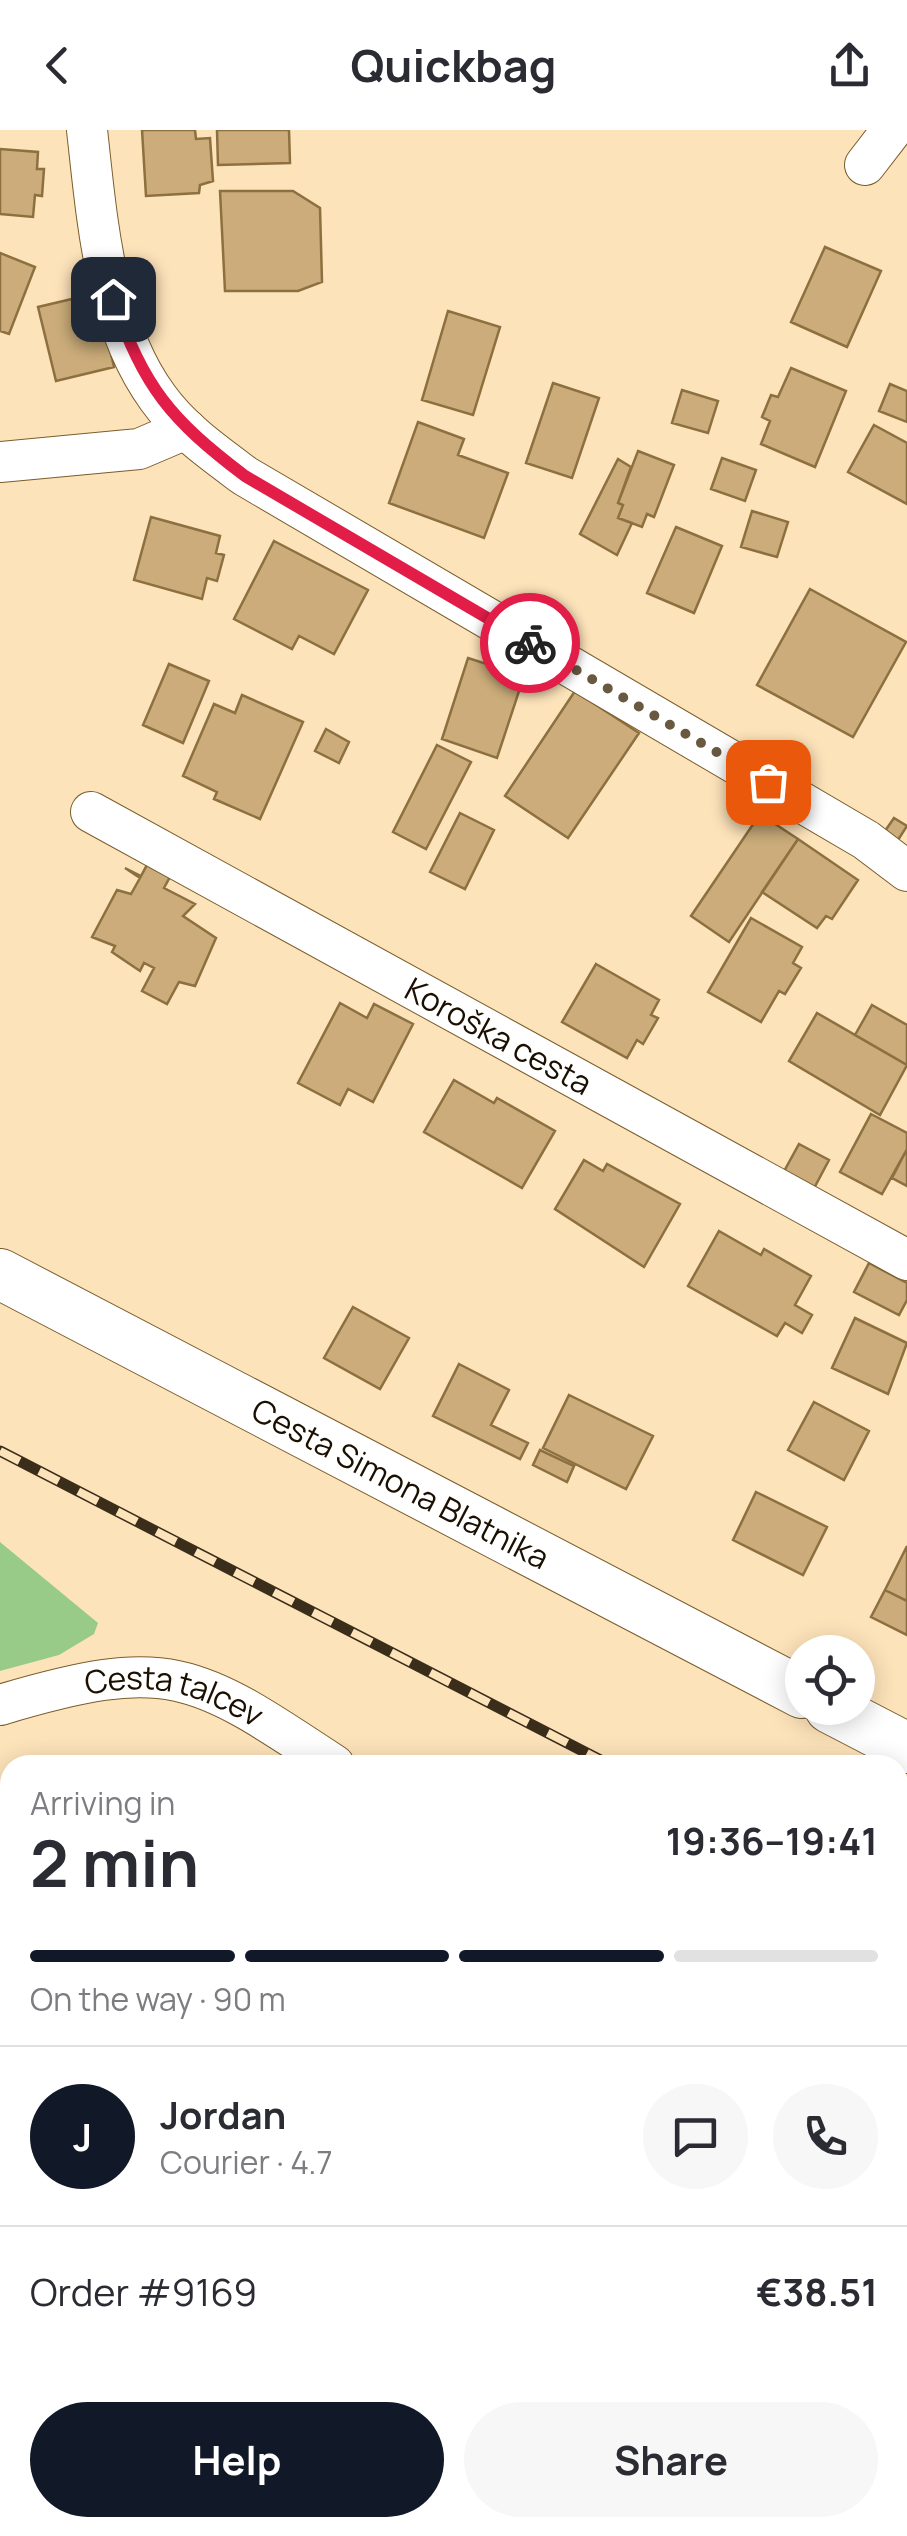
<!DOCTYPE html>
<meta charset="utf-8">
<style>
body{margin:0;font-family:Manrope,sans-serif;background:#f7f7f7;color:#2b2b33;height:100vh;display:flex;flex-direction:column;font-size:38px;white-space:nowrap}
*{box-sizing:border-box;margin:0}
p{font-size:32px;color:#7c7c81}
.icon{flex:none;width:55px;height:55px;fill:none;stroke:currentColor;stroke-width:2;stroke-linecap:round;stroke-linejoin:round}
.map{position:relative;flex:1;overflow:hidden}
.panel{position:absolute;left:0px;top:1625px;width:908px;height:782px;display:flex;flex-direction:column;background:#fff;border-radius:30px 30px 0 0;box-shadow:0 5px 25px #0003}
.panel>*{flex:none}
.tools{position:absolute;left:785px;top:1505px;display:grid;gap:20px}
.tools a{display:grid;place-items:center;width:90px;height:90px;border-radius:50%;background:#fff;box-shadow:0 5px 25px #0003;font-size:50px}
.pin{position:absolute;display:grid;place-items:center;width:85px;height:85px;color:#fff;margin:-42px;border-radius:20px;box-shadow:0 5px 15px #0006}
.courier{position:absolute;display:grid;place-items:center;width:100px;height:100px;margin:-50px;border:8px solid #e11d48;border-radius:50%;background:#fff;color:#222;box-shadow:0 2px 12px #0007}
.head em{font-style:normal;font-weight:700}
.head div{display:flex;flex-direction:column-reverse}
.head{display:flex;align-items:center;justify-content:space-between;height:170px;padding:0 30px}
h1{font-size:65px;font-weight:700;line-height:75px}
.bar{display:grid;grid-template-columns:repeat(4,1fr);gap:15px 10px;align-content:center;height:120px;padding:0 30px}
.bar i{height:12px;border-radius:8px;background:#e1e1e2}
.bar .selected{background:#111827}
.bar p{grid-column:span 4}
.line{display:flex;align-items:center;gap:25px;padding:0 30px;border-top:2px solid #e1e1e2}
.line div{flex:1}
.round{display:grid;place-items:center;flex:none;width:105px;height:105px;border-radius:52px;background:#f7f7f7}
.cta{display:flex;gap:20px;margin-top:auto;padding:20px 30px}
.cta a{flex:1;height:115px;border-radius:60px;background:#111827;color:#fff;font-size:40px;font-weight:700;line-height:115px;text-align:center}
.cta a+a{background:#f7f7f7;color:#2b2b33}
header{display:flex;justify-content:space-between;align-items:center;height:130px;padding:0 30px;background:#fff;font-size:45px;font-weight:700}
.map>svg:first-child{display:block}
</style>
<header><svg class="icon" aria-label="back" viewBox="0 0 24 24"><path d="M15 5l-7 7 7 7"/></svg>Quickbag<svg class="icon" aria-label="share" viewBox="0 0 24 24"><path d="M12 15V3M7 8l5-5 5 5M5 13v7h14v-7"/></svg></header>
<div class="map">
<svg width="907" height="2406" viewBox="0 0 907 2406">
<rect width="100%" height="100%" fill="#fde3ba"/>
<!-- green -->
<path fill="#98cb88" d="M0 1412 98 1493 94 1504 59 1525 0 1541Z"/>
<!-- building -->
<path fill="#cbac7a" stroke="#8d7040" stroke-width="2.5" d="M142 0H195L196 9 210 8 213 51 200 55 199 63 146 66Z
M217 0H289L290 33 218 35Z
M0 19 38 22 37 39H44L42 66 35 65 33 87 0 84Z
M220 61H293L320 78 322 152 298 161H225Z
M825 117 881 141 847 217 791 192Z
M0 123 35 137 9 204 0 201Z
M97 163 114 237 56 251 38 177Z
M448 181 500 197 473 285 422 270Z
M791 238 846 261 815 337 761 314 770 291 762 287 771 265 778 267Z
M553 253 599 268 572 348 526 333Z
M890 254 907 261V292L879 281Z
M682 260 718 271 708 303 672 293Z
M418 292 464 309 458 325 508 343 484 408 389 373Z
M874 295 907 313V374L848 342Z
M638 321 674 335 654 387 647 384 642 397 618 388 623 375 618 373Z
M722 328 756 340 745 371 711 359Z
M618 329 631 337 618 373 623 375 618 388 632 393 617 425 580 404Z
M752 381 788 392 777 427 741 417Z
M151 387 220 406 216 423 224 425 217 451 207 448 202 469 134 450Z
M676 397 722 416 694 483 647 463Z
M274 411 368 460 334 524 299 506 292 519 234 489Z
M810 459 906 512 853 607 757 555Z
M468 528 524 546 497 628 442 609Z
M169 534 209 551 183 613 143 595Z
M575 561 639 603 568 708 505 666Z
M242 565 303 592 260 689 214 669 217 662 183 646 214 574 235 583Z
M326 599 349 612 339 633 315 621Z
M437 615 471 632 426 719 393 702Z
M460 683 494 700 465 759 430 742Z
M760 684 798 709 729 812 691 786Z
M894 688 907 696 898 710 885 701Z
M798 709 858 750 832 789 826 786 817 798 762 762Z
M148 733 171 745 164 758 195 774 183 786 216 808 195 856 179 852 167 874 142 861 154 838 144 833 140 841 112 822 115 816 92 807 117 760 131 764 140 748 125 738 141 746Z
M751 788 802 817 793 833 801 838 785 864 779 861 761 892 708 862Z
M596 834 659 870 651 885 658 888 643 914 637 910 627 928 562 892Z
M340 873 367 888 374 874 413 894 373 972 348 959 340 975 298 953Z
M872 875 907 895V935L855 905Z
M817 883 907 935 880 985 789 931Z
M454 950 494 973 497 968 555 1001 522 1058 424 1002Z
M871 984 907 1003V1019L882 1064 840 1042Z
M799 1014 829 1030 812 1062 782 1045Z
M907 1019V1056L892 1048Z
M584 1030 603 1041 607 1034 680 1074 644 1137 555 1079Z
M719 1101 761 1125 764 1119 811 1146 795 1175 812 1185 802 1203 785 1193 777 1206 688 1156Z
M869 1133 907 1153V1170L899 1185 854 1162Z
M353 1177 409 1208 380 1259 324 1228Z
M855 1188 907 1213 888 1264 832 1238Z
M459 1234 509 1260 491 1295 528 1313 520 1329 433 1286Z
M569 1265 653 1306 626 1359 543 1318Z
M814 1272 869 1301 844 1350 788 1320Z
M540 1320 574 1336 567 1352 533 1335Z
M756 1362 827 1397 803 1445 733 1410Z
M907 1416V1471L885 1460Z
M885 1460 907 1471V1505L871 1487Z
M898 2125 907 2130V2406H368L372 2398H898Z
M7 2289 10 2290V2363L0 2358V2302Z
M78 2398H372L368 2406H95Z"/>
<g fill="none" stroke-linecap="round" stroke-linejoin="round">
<!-- minor casing -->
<g stroke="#7a5d2c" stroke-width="42">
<g id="minor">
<path d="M87 0C97 88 104 195 158 268 181 300 214 323 245 346L866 710 907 741"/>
<path d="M865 35 892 0"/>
<path d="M0 332 139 319 186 299"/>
<path id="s1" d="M91 682 907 1130"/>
<path id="s2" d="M0 1575C168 1525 193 1541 334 1635"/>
<path d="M898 1973 907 1978"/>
</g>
</g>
<!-- tertiary casing -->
<g stroke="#7a5d2c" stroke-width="52">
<g id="tertiary">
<path id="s3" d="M0 1144 802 1563"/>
<path d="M830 1578 907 1618"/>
</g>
</g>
<!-- path -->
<path stroke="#ae9979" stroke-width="6" stroke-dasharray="5 5" stroke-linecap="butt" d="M569 1635 574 1627"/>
<!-- minor -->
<use href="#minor" stroke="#fff" stroke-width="40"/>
<!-- tertiary -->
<use href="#tertiary" stroke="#fff" stroke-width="50"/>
<!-- rail casing -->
<g stroke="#3a2d1a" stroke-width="11">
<path id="rail" d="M0 1321 610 1635
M898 1783 907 1788"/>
</g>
<!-- rail -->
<use href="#rail" stroke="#fde3ba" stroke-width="8" stroke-dasharray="22" stroke-linecap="butt"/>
</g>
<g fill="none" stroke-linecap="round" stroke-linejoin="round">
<!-- done -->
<path stroke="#695941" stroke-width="10" stroke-dasharray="0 18" d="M530 513 768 652"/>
<!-- route -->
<path stroke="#e11d48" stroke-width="12" d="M113 169C145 259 170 289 245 346L530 513"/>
</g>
<g text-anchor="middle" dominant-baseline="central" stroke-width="8" stroke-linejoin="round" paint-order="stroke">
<!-- street labels -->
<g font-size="32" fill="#1a0f00" stroke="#fde3ba">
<text stroke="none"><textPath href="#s1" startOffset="465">Koroška cesta</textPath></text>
<text stroke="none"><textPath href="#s3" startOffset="452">Cesta Simona Blatnika</textPath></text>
<text stroke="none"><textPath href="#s2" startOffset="180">Cesta talcev</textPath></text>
</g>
</g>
</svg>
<div class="tools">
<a><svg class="icon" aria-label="locate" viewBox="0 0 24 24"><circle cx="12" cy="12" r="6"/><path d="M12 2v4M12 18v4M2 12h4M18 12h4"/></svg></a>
</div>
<div class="pin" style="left:768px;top:652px;background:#ea580c"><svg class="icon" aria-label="bag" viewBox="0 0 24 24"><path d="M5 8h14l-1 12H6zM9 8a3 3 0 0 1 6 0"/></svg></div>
<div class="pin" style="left:113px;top:169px;background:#1f2937"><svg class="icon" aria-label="home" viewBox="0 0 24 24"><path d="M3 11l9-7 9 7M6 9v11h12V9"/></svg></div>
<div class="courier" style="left:530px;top:513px"><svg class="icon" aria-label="bike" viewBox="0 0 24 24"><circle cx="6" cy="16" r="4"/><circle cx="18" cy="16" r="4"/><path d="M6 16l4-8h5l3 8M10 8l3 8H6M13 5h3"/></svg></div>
<section class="panel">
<div class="head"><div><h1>2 min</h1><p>Arriving in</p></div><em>19:36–19:41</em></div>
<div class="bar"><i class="selected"></i><i class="selected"></i><i class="selected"></i><i></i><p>On the way · 90 m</p></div>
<div class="line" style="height:180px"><b class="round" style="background:#111827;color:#fff">J</b><div><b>Jordan</b><p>Courier · 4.7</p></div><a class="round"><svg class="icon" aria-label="chat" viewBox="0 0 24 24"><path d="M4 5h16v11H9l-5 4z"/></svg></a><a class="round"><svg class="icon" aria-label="phone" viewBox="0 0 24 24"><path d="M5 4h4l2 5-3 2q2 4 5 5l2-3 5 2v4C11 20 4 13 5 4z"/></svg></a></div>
<div class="line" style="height:130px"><div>Order #9169</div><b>€38.51</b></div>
<div class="cta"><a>Help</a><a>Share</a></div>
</section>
</div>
